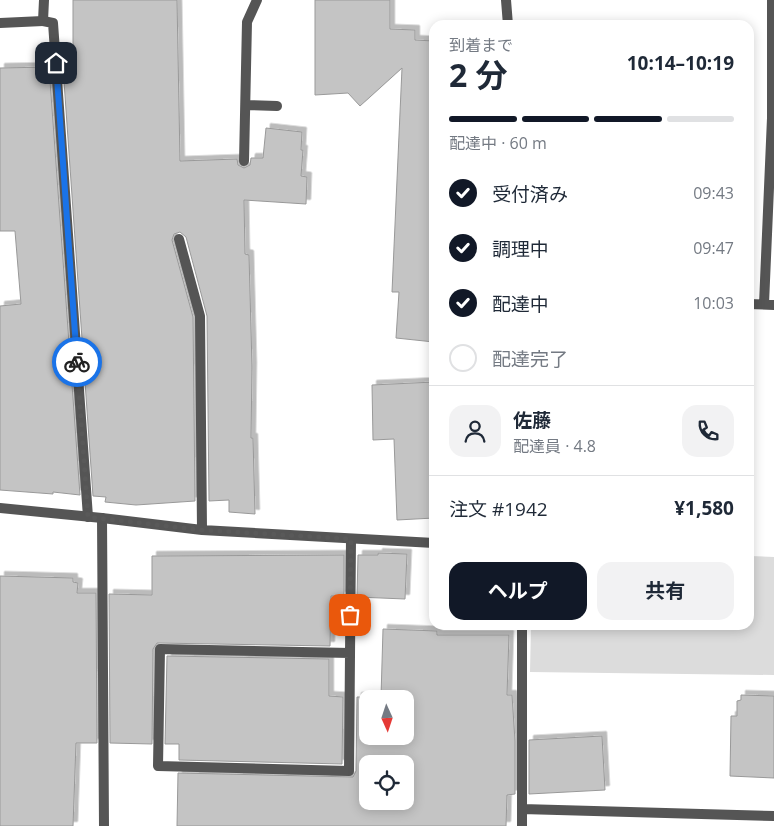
<!DOCTYPE html>
<html lang="ja">
<meta charset="utf-8">
<style>
body{margin:0;font-family:"Open Sans","Noto Sans JP",sans-serif;background:#f2f2f3;color:#1f2937;height:100vh;display:flex;flex-direction:column;font-size:19px;white-space:nowrap}
*{box-sizing:border-box;margin:0}
p{font-size:16px;color:#747a83}
.icon{flex:none;width:28px;height:28px;fill:none;stroke:currentColor;stroke-width:2;stroke-linecap:round;stroke-linejoin:round}
.map{position:relative;flex:1;overflow:hidden}
.drawer{position:absolute;left:429px;top:20px;width:325px;height:610px;display:flex;flex-direction:column;background:#fff;border-radius:15px;box-shadow:0 2px 12px #0003}
.drawer>*{flex:none}
.needle{width:32px;rotate:177deg}
.fabs{position:absolute;left:359px;top:690px;display:grid;gap:10px}
.fabs a{display:grid;place-items:center;width:55px;height:55px;border-radius:10px;background:#fff;box-shadow:0 2px 12px #0003;font-size:25px}
.pin{position:absolute;display:grid;place-items:center;width:42px;height:42px;color:#fff;margin:-21px;border-radius:10px;box-shadow:0 2px 8px #0006}
.courier{position:absolute;display:grid;place-items:center;width:50px;height:50px;margin:-25px;border:4px solid #1a73e8;border-radius:50%;background:#fff;color:#222;box-shadow:0 1px 6px #0007}
.overview em{font-style:normal;font-weight:700}
.overview div{display:flex;flex-direction:column-reverse}
.overview{display:flex;align-items:center;justify-content:space-between;height:85px;padding:0 20px}
h1{font-size:32px;font-weight:700;line-height:38px}
.bar{display:grid;grid-template-columns:repeat(4,1fr);gap:8px 5px;align-content:center;height:60px;padding:0 20px}
.bar i{height:6px;border-radius:4px;background:#e0e1e3}
.bar .selected{background:#111827}
.bar p{grid-column:span 4}
.line{display:flex;align-items:center;gap:12px;padding:0 20px;border-top:1px solid #e0e1e3}
.line div{flex:1}
.round{display:grid;place-items:center;flex:none;width:52px;height:52px;border-radius:15px;background:#f2f2f3}
ol{padding:0 20px;list-style:none}
li{display:flex;align-items:center;gap:15px;height:55px}
li p{margin-inline-start:auto}
li .icon{padding:5px;border-radius:50%;background:#111827;color:#fff;stroke-width:4}
li:last-child{color:#747a83}
li i{width:28px;height:28px;border:2px solid #e0e1e3;border-radius:50%}
.primary-button{display:flex;gap:10px;margin-top:auto;padding:10px 20px}
.primary-button a{flex:1;height:58px;border-radius:15px;background:#111827;color:#fff;font-size:20px;font-weight:700;line-height:58px;text-align:center}
.primary-button a+a{background:#f2f2f3;color:#1f2937}
.map>svg:first-child{display:block}
</style>
<div class="map">
<svg width="774" height="826" viewBox="0 0 774 826">
<defs>
<filter id="shadow"><feDropShadow dx="4.5" dy="-4.5" stdDeviation="0" flood-color="#0004"/></filter>
</defs>
<rect width="100%" height="100%" fill="#fff"/>
<!-- green -->
<path fill="#dcdcdc" d="M749 556 774 557V675L530 672 531 625H749Z"/>
<!-- building -->
<path fill="#c4c4c4" stroke="#999" fill-rule="evenodd" filter="url(#shadow)" d="M73 0H177L180 161 237 159 238 165 244 168 250 165 251 158H263L266 128 302 132 301 150H303L301 176 307 177 306 204 244 200 245 254 249 255 252 367 251 438H253L255 514 229 512V500L209 501 207 316 186 237 180 232 174 234 172 240 193 317 195 501 136 505 105 502 106 497 93 496 63 67H73Z
M315 0H390V29L415 30V40L434 41V342L396 338 399 292H392L402 68 360 106 348 93 315 95Z
M49 67 80 495 53 492V494L0 490V306L21 304 15 231H0V68Z
M434 382V443H430L434 518 397 520 394 439 373 440 372 385Z
M378 553 407 554 405 599 357 597 358 555H378Z
M344 555V596H331L330 646 157 643 153 649 152 744 110 743 109 594 152 595V556Z
M0 576 73 578V582L78 583 77 593H96L97 743H76L73 826H0Z
M383 629 437 631V635H509L507 695H512L515 741V794L507 795 506 826H177L178 773 353 777 356 771 357 697H381ZM368 699H405V736H368ZM368 764H405V801H368Z
M167 656 329 659V696L343 697 342 764 179 760V744H165Z
M741 695 774 696V778L730 776 731 716H737V701L741 700Z
M602 736 605 790 529 794V740Z"/>
<g fill="none" stroke-linecap="round" stroke-linejoin="round">
<!-- service -->
<path stroke="#555" stroke-width="10" d="M43 21 53 23 88 517
M350 653 160 649 158 766 349 771 351 539"/>
<!-- pedestrian -->
<path stroke="#555" stroke-width="10" d="M102 518 104 826"/>
<!-- minor -->
<path stroke="#555" stroke-width="10" d="M506 0 508 25
M0 23 43 21 44 0
M246 105 277 106
M244 161 247 22 257 0
M179 239 200 316 202 530
M749 304 774 305
M764 304 772 118V0
M0 508 102 518 202 530 434 543
M522 809 774 816
M522 826V625"/>
</g>
<g fill="none" stroke-linecap="round" stroke-linejoin="round">
<!-- done -->
<path stroke="#595959" stroke-width="5" stroke-dasharray="0 9" d="M77 362 88 517 202 530 351 539 350 615"/>
<!-- route -->
<path stroke="#1a73e8" stroke-width="6" d="M56 63 77 362"/>
</g>
</svg>
<div class="fabs">
<a><svg class="needle" viewBox="-14 -14 28 28"><path d="M0-13l5 13h-10z" fill="#e53935"/><path d="M0 13l5-13h-10z" fill="#747a83"/></svg></a>
<a><svg class="icon" aria-label="locate" viewBox="0 0 24 24"><circle cx="12" cy="12" r="6"/><path d="M12 2v4M12 18v4M2 12h4M18 12h4"/></svg></a>
</div>
<div class="pin" style="left:350px;top:615px;background:#ea580c"><svg class="icon" aria-label="bag" viewBox="0 0 24 24"><path d="M5 8h14l-1 12H6zM9 8a3 3 0 0 1 6 0"/></svg></div>
<div class="pin" style="left:56px;top:63px;background:#1f2937"><svg class="icon" aria-label="home" viewBox="0 0 24 24"><path d="M3 11l9-7 9 7M6 9v11h12V9"/></svg></div>
<div class="courier" style="left:77px;top:362px"><svg class="icon" aria-label="bike" viewBox="0 0 24 24"><circle cx="6" cy="16" r="4"/><circle cx="18" cy="16" r="4"/><path d="M6 16l4-8h5l3 8M10 8l3 8H6M13 5h3"/></svg></div>
<section class="drawer">
<div class="overview"><div><h1>2 分</h1><p>到着まで</p></div><em>10:14–10:19</em></div>
<div class="bar"><i class="selected"></i><i class="selected"></i><i class="selected"></i><i></i><p>配達中 · 60 m</p></div>
<ol>
<li><svg class="icon" aria-label="check" viewBox="0 0 24 24"><path d="M5 12l5 5 9-10"/></svg>受付済み<p>09:43</p></li>
<li><svg class="icon" aria-label="check" viewBox="0 0 24 24"><path d="M5 12l5 5 9-10"/></svg>調理中<p>09:47</p></li>
<li><svg class="icon" aria-label="check" viewBox="0 0 24 24"><path d="M5 12l5 5 9-10"/></svg>配達中<p>10:03</p></li>
<li><i></i>配達完了</li>
</ol>
<div class="line" style="height:90px"><a class="round"><svg class="icon" aria-label="person" viewBox="0 0 24 24"><circle cx="12" cy="8" r="4"/><path d="M4 21q1-7 8-7t8 7"/></svg></a><div><b>佐藤</b><p>配達員 · 4.8</p></div><a class="round"><svg class="icon" aria-label="phone" viewBox="0 0 24 24"><path d="M5 4h4l2 5-3 2q2 4 5 5l2-3 5 2v4C11 20 4 13 5 4z"/></svg></a></div>
<div class="line" style="height:65px"><div>注文 #1942</div><b>¥1,580</b></div>
<div class="primary-button"><a>ヘルプ</a><a>共有</a></div>
</section>
</div>
